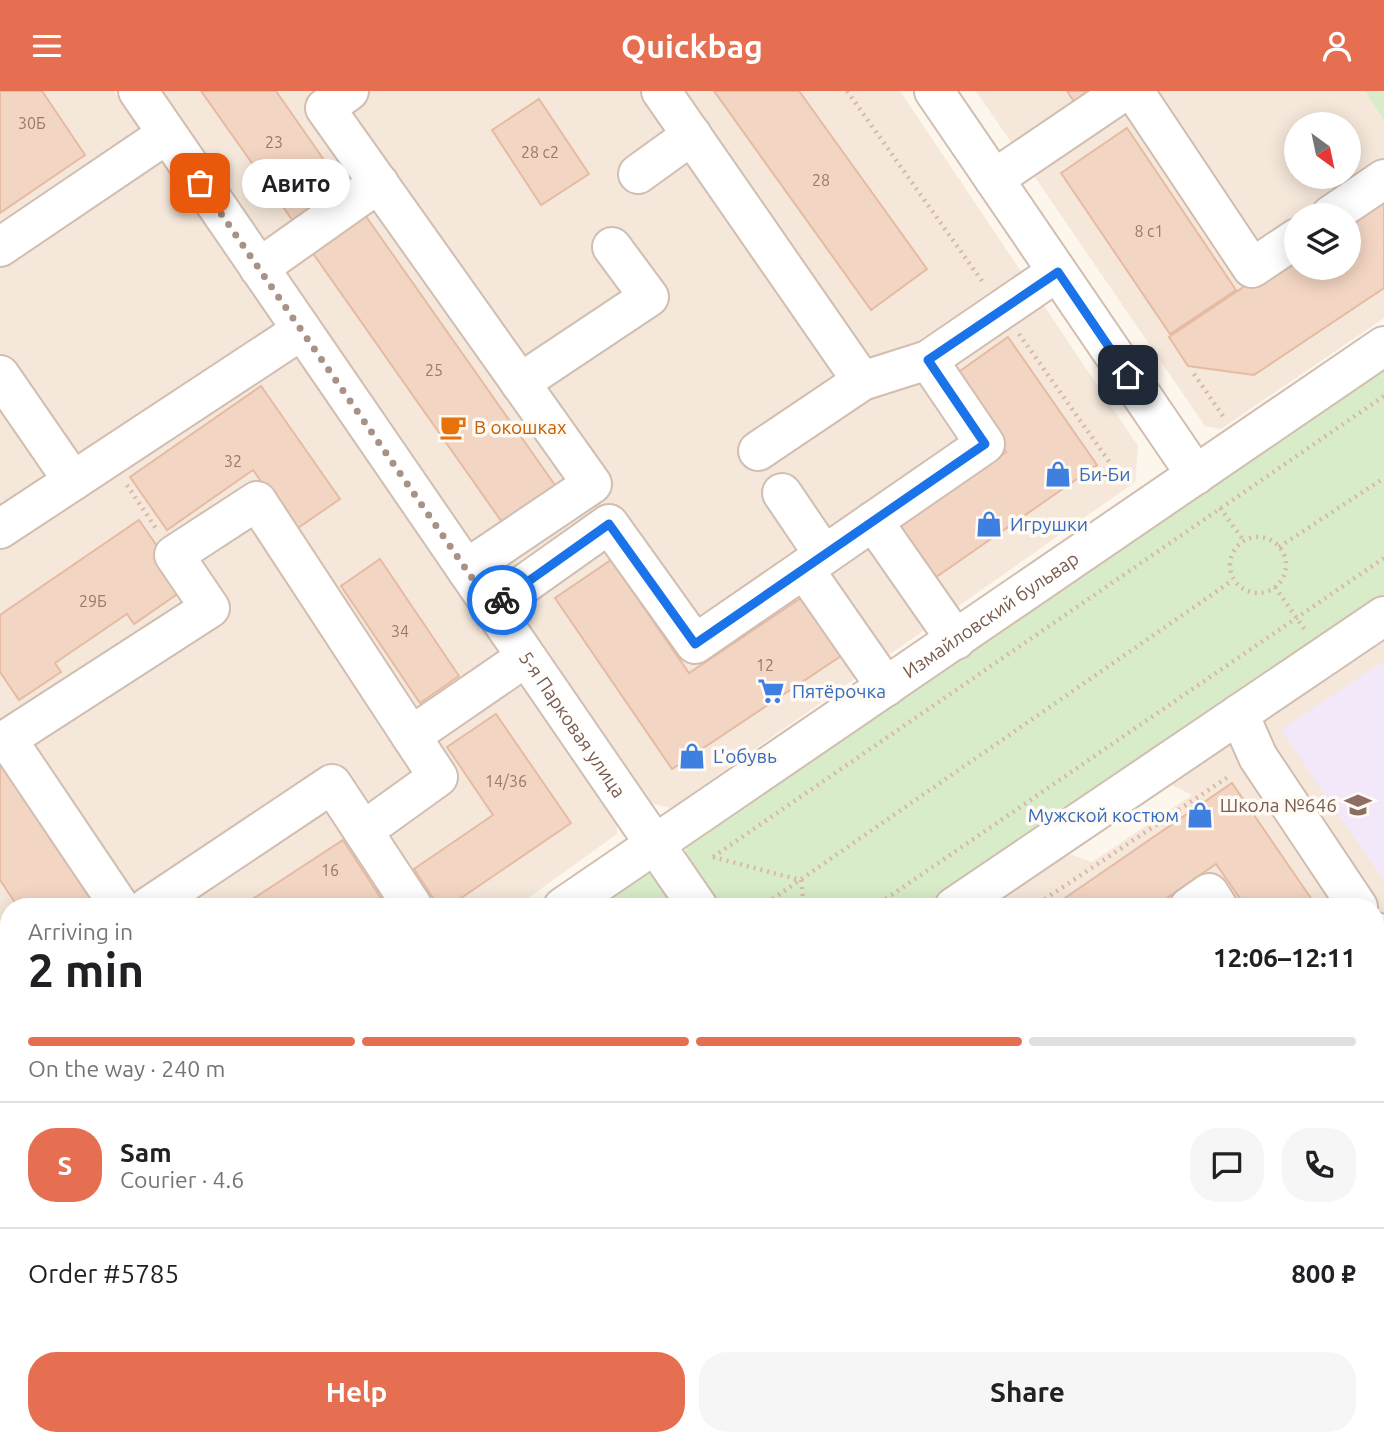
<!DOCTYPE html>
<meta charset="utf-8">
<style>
body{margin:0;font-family:Ubuntu,sans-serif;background:#f6f6f6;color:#202124;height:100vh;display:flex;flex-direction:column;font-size:26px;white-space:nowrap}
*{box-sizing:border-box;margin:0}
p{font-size:23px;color:#757577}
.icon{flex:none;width:38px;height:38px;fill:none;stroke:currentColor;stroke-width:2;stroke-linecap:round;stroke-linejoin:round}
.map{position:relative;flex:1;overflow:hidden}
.details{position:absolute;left:0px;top:807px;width:1384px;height:548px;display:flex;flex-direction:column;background:#fff;border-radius:28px 28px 0 0;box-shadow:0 4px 18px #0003}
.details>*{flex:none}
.needle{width:46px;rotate:147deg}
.controls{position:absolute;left:1284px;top:21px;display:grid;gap:14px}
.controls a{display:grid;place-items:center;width:77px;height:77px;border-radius:50%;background:#fff;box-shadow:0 4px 18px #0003;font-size:35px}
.pin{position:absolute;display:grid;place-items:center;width:60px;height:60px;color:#fff;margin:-30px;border-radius:14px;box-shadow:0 4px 10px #0006}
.courier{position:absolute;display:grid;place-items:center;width:70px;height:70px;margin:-35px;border:5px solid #1a73e8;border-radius:50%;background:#fff;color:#222;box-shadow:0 2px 9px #0007}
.bubble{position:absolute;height:49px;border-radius:24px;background:#fff;box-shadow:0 4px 18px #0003;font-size:23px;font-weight:600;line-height:49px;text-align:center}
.head em{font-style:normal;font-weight:600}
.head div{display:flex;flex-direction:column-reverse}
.head{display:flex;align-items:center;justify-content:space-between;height:119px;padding:0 28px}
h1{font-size:46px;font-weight:600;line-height:52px}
.bar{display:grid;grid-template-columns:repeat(4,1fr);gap:10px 7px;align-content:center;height:84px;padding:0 28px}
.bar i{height:9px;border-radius:5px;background:#e0e0e0}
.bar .current{background:#e76f51}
.bar p{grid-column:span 4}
.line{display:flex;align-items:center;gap:18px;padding:0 28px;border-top:2px solid #e0e0e0}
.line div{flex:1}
.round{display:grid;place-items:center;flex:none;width:74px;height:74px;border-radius:28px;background:#f6f6f6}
.button{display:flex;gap:14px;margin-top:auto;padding:14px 28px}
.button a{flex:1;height:80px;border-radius:28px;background:#e76f51;color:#fff;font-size:28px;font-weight:600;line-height:80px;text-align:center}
.button a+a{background:#f6f6f6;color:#202124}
header{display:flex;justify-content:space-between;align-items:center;height:91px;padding:0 28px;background:#e76f51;color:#fff;font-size:32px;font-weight:600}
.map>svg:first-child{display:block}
</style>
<header><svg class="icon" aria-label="menu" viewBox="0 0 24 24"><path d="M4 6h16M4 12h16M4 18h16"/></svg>Quickbag<svg class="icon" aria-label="person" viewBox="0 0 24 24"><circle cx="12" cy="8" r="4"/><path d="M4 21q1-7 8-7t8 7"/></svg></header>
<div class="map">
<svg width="1384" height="1354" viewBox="0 0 1384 1354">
<rect width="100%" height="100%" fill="#fdf6ec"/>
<!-- residential -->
<path fill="#f5e8da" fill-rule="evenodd" d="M0 0H114L616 720 617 743 517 815 9 816V993L0 980Z
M162 0H900L1138 355 1135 391 671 717 653 713Z
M976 0H1384V227L1221 338 1205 335ZM1297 33H1349V86H1297ZM1297 124H1349V177H1297Z
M1384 547V1354H1098L1093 1346H1376V816H987L1066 762 1092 771 1192 704 1170 693Z
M0 1069 9 1082V1159L0 1165Z
M207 1346H1030L1036 1354H195Z"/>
<!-- education -->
<path fill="#f3e8fa" d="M1384 570V790L1281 639Z
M266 1346H499L505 1354H254Z"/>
<!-- green -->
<path fill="#d8ecc9" d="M1365 0H1384V29Z
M1384 276V504L923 815H716L686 770V751Z
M645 772 674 816H582Z
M9 1212V1346H122L110 1354H0V1218Z
M1384 1264V1339L1376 1345V1270Z"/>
<!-- building -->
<path fill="#f3d5c3" stroke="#e6bba3" stroke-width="2" d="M0 0H42L85 64 0 122Z
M201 0H276L347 102 298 137Z
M714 0H799L927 178 871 219Z
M1067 0H1099L1077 15Z
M539 8 589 83 541 114 492 39Z
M1127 37 1236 199 1170 243 1061 82Z
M1384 100V197L1254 284 1188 275 1169 246 1297 160V177H1349V124Z
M365 124 557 397 504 434 312 161Z
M1008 246 1097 374 929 491 893 440 1006 361 953 285Z
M261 295 340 408 295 439 253 379 167 439 130 386Z
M139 429 186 497 134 533 127 523 55 572 61 581 19 609 0 581V524Z
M380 468 459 585 420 612 341 495Z
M611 469 689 582 801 507 841 565 672 678 555 507Z
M496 623 571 732 448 816H439L414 778 493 724 447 656Z
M0 668 101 816H18L0 789Z
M1232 692 1317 816H1246L1216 773 1154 816H1052Z
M343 749 382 809 371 816H251L248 811Z
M1384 979V1066L1376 1072V985Z
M0 1099 9 1112V1126L0 1132Z
M545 1346H639L644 1354H551Z
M924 1346H986L991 1354H912Z
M1137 1346H1212L1217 1354H1143Z"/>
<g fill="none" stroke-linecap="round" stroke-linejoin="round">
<!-- minor casing -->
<g stroke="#d1beb0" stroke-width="42">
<g id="minor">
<path id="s1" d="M138 0 698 816"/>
<path d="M349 0 325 17 592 393 466 478"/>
<path d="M661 0 862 290"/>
<path d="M934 0 1196 384"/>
<path d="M1134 0 1252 177 1297 147"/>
<path d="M638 83 692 44"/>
<path d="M994 88 1124 0"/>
<path d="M1331 124 1384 88"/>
<path d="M0 156 167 43"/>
<path d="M259 177 379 92"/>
<path d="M0 284 73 390"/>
<path d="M520 292 649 206 612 156"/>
<path d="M758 360 862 290 928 269"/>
<path d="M782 402 824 464"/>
<path d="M873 430 956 549"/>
<path d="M0 438 302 239"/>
<path d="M492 516 609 433 695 553 804 478"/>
<path d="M886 596 804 478 985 353 928 269 1057 181"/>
<path d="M1239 623 1258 666 1358 816"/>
<path d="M120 816 7 648 210 517 174 464 257 410 411 645"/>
<path d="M148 816 332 693 363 740"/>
<path d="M413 816 363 740 438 686 411 645 526 566"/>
<path id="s2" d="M563 816 1384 255"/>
<path d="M954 816 1384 525"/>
<path d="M1189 816 1209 802 1218 816"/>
<path d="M1376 841 1384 854"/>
<path d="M0 948 9 942"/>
<path d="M0 1018 9 1031"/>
<path d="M1376 1103 1384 1097"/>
<path d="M0 1200 9 1194"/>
<path d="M279 1346 284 1354"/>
<path d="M525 1346 530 1354"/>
<path d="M845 1346 850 1354"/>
<path d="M1065 1346 1071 1354"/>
<path d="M1251 1346 1257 1354"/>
<path d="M168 1354 180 1346"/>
<path d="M806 1354 819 1346"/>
</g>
</g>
<!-- path -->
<path stroke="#d9b8a5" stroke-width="4.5" stroke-dasharray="2 5" stroke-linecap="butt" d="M847 0 984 193
M1019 243 1118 383
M1194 283 1223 325
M127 394 157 439
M1220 417 1244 450
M1230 474a28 28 0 1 1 56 0a28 28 0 1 1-56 0Z
M1279 456 1384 387
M1275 496 1305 539
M713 766 1384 305
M713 766 800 789
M801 789 804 816
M634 816 639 806
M761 816 1233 489
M874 816 1384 467
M1033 816 1231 684
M0 1331 9 1326
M88 1354 100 1346"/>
<!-- minor -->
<use href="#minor" stroke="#fff" stroke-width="38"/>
</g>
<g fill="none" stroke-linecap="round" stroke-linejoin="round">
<!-- done -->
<path stroke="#a89285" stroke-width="7" stroke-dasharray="0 12.6" d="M200 92 492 516 502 509"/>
<!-- route -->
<path stroke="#1a73e8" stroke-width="9" d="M502 509 609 433 695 553 985 353 928 269 1058 181 1128 284"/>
</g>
<!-- icons -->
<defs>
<g id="cafe-bare" transform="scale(2.1)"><path d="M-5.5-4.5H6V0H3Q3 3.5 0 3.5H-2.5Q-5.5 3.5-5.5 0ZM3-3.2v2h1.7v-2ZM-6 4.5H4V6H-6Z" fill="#e8710a" stroke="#fffaf3" stroke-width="2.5" paint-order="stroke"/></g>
<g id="shop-bare" transform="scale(2.1)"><path d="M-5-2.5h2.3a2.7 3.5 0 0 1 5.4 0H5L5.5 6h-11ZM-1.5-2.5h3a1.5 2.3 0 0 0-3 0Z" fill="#3f7fe0" stroke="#fffaf3" stroke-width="2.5" paint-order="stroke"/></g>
<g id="supermarket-bare" transform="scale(2.1)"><path d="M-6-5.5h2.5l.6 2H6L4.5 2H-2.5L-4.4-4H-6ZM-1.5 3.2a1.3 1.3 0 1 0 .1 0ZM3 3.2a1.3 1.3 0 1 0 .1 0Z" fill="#3f7fe0" stroke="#fffaf3" stroke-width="2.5" paint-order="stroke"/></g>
<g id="school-bare" transform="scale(2.1)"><path d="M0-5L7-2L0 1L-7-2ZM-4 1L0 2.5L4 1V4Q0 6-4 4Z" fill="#8d6e63" stroke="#fffaf3" stroke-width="2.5" paint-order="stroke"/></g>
</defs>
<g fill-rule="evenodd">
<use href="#cafe-bare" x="453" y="336"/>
<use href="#shop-bare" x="1058" y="383"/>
<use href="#shop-bare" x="989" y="433"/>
<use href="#supermarket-bare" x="771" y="600"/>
<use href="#shop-bare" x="692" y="665"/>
<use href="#school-bare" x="1358" y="714"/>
<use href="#shop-bare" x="1200" y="724"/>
</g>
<g text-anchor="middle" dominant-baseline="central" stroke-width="7" stroke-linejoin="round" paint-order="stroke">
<!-- number labels -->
<g font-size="16" fill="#987a6a">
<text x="32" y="32">30Б</text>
<text x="274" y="51">23</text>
<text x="540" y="61">28 с2</text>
<text x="821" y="89">28</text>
<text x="1149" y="140">8 с1</text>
<text x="434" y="279">25</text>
<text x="233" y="370">32</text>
<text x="93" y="510">29Б</text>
<text x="400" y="540">34</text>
<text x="765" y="574">12</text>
<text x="506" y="690">14/36</text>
<text x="330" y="779">16</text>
</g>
<!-- food labels -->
<g font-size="19" fill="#c56008" stroke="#fffaf3" text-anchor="start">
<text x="474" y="336">В окошках</text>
</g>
<!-- shop labels -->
<g font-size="19" fill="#366cbe" stroke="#fffaf3" text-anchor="start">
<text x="1079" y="383">Би-Би</text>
<text x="1010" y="433">Игрушки</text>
<text x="792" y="600">Пятёрочка</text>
<text x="713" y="665">L'обувь</text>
<text x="1179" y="724" text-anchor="end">Мужской костюм</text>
</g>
<!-- street labels -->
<g font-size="19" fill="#7a5c4d" stroke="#fffaf3">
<text stroke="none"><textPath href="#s2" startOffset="518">Измайловский бульвар</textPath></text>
<text stroke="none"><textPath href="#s1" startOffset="768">5-я Парковая улица</textPath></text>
</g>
<!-- education labels -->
<g font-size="19" fill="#785e54" stroke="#fffaf3" text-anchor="end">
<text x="1337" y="714">Школа №646</text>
</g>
</g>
</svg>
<div class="controls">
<a><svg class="needle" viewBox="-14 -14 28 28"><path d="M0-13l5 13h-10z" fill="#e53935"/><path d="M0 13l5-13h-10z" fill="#757577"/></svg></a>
<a><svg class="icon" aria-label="layers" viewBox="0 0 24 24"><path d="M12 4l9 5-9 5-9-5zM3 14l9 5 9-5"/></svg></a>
</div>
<div class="pin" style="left:200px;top:92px;background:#ea580c"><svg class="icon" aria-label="bag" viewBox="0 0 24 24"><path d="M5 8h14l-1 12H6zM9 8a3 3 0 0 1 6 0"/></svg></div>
<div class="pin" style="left:1128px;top:284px;background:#1f2937"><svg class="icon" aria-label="home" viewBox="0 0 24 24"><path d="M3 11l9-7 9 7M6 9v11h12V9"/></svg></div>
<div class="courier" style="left:502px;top:509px"><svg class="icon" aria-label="bike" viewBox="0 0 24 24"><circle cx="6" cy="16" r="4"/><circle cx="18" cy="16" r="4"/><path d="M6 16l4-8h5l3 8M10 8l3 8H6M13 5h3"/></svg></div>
<div class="bubble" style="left:242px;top:68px;width:108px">Авито</div>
<section class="details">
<div class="head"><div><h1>2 min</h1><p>Arriving in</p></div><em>12:06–12:11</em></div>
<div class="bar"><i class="current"></i><i class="current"></i><i class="current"></i><i></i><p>On the way · 240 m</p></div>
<div class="line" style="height:126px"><b class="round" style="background:#e76f51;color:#fff">S</b><div><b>Sam</b><p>Courier · 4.6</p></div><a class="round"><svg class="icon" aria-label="chat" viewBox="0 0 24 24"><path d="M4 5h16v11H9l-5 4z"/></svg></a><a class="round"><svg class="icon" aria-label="phone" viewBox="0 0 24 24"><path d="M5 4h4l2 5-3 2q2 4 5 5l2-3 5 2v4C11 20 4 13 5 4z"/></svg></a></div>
<div class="line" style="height:91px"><div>Order #5785</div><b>800 ₽</b></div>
<div class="button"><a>Help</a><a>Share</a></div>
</section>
</div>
